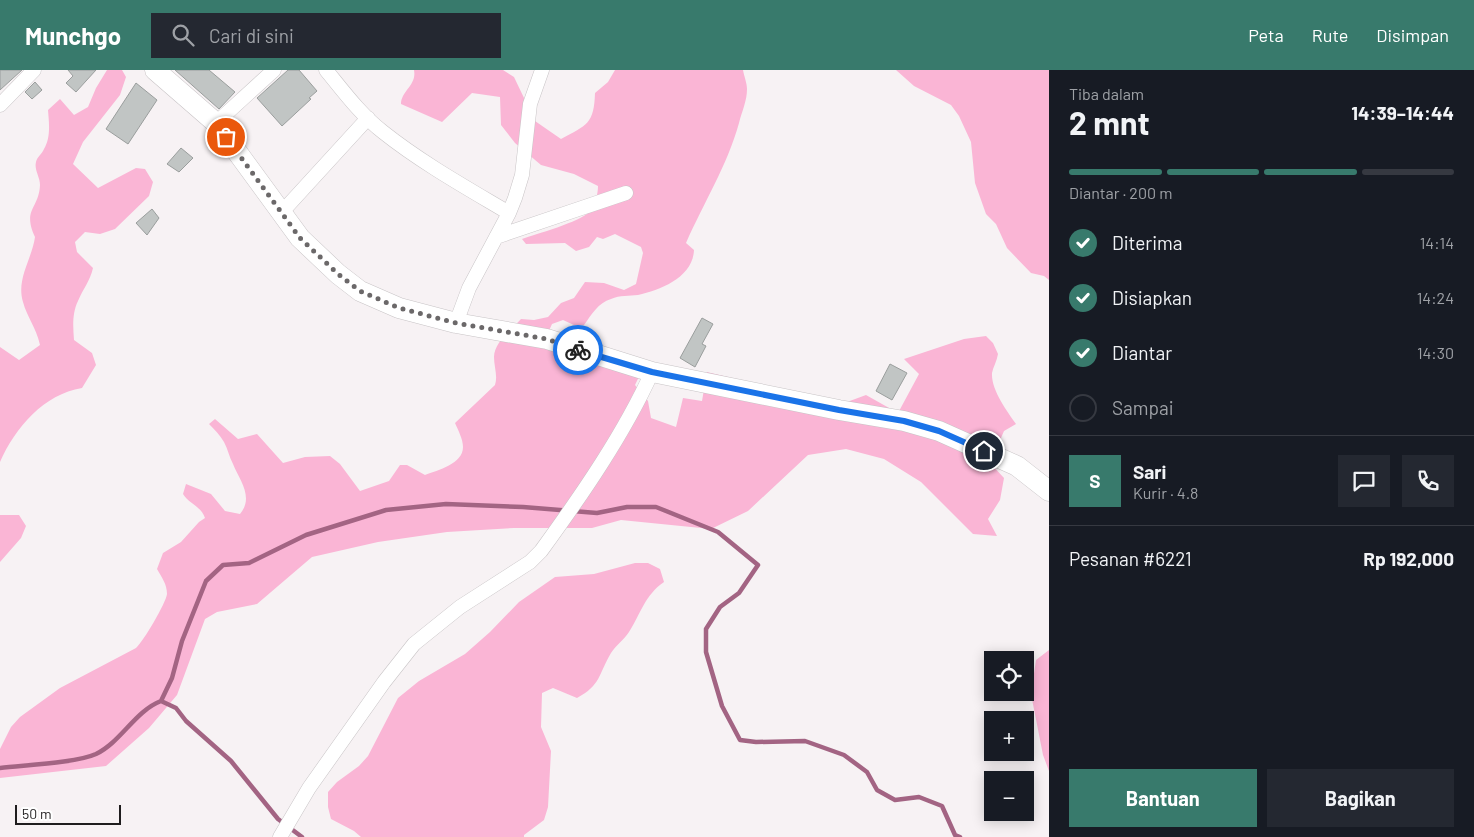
<!DOCTYPE html>
<html lang="id">
<meta charset="utf-8">
<style>
body{margin:0;font-family:Barlow,sans-serif;background:#242831;color:#f1f3f6;height:100vh;display:flex;flex-direction:column;font-size:19px;white-space:nowrap}
*{box-sizing:border-box;margin:0}
p{font-size:16px;color:#9ea1a6}
.icon{flex:none;width:28px;height:28px;fill:none;stroke:currentColor;stroke-width:2;stroke-linecap:round;stroke-linejoin:round}
.map{position:relative;flex:1;overflow:hidden}
.side{display:flex;flex-direction:column;background:#171b24;width:425px}
.side>*{flex:none}
.controls{position:absolute;left:984px;top:581px;display:grid;gap:10px}
.controls a{display:grid;place-items:center;width:50px;height:50px;border-radius:0px;background:#171b24;box-shadow:0 2px 12px #0003;font-size:25px}
.scale{position:absolute;left:15px;bottom:12px;width:106px;box-sizing:border-box;padding-left:5px;border:2px solid #1f1d1e;border-top:0;font-size:14px;line-height:18px;white-space:nowrap;color:#1f1d1e;-webkit-text-stroke:4px #fff;paint-order:stroke}
.pin{position:absolute;display:grid;place-items:center;width:42px;height:42px;color:#fff;margin:-21px;border:2px solid #fff;border-radius:50%;box-shadow:0 1px 5px #0007}
.courier{position:absolute;display:grid;place-items:center;width:50px;height:50px;margin:-25px;border:4px solid #1a73e8;border-radius:50%;background:#fff;color:#222;box-shadow:0 1px 6px #0007}
.headline em{font-style:normal;font-weight:700}
.headline div{display:flex;flex-direction:column-reverse}
.headline{display:flex;align-items:center;justify-content:space-between;height:85px;padding:0 20px}
h1{font-size:32px;font-weight:700;line-height:38px}
.bar{display:grid;grid-template-columns:repeat(4,1fr);gap:8px 5px;align-content:center;height:60px;padding:0 20px}
.bar i{height:6px;border-radius:4px;background:#363941}
.bar .current{background:#387a6c}
.bar p{grid-column:span 4}
.line{display:flex;align-items:center;gap:12px;padding:0 20px;border-top:1px solid #363941}
.line div{flex:1}
.round{display:grid;place-items:center;flex:none;width:52px;height:52px;border-radius:0px;background:#242831}
ol{padding:0 20px;list-style:none}
li{display:flex;align-items:center;gap:15px;height:55px}
li p{margin-inline-start:auto}
li .icon{padding:5px;border-radius:50%;background:#387a6c;color:#fff;stroke-width:4}
li:last-child{color:#9ea1a6}
li i{width:28px;height:28px;border:2px solid #363941;border-radius:50%}
.primary-button{display:flex;gap:10px;margin-top:auto;padding:10px 20px}
.primary-button a{flex:1;height:58px;border-radius:0px;background:#387a6c;color:#fff;font-size:20px;font-weight:700;line-height:58px;text-align:center}
.primary-button a+a{background:#242831;color:#f1f3f6}
header{display:flex;align-items:center;gap:30px;box-sizing:border-box;height:70px;padding:0 25px;background:#387a6c;color:#fff}
header strong{font-size:24px}
nav{display:flex;gap:28px;margin-inline-start:auto;font-size:18px}
.search{width:350px;height:45px;background:#242831;display:flex;align-items:center;gap:12px;box-sizing:border-box;padding:0 18px;border-radius:0px;color:#9ea1a6;font-size:19px}
main{display:flex;flex:1;min-height:0}
.map>svg:first-child{display:block}
</style>
<header>
<strong>Munchgo</strong>
<div class="search"><svg class="icon" aria-label="search" viewBox="0 0 24 24"><circle cx="10" cy="10" r="6"/><path d="M15 15l6 6"/></svg>Cari di sini</div>
<nav><a>Peta</a><a>Rute</a><a>Disimpan</a></nav>
</header>
<main>
<div class="map">
<svg width="1049" height="767" viewBox="0 0 1049 767">
<rect width="100%" height="100%" fill="#f7f2f4"/>
<!-- green -->
<path fill="#fab5d5" d="M107 0H122L126 7 120 25 83 72 73 94 98 118 136 98 145 99 153 112 149 126 115 159 100 164 85 162 75 172 77 182 93 198C90 211 83 219 78 231 72 243 73 257 74 270L92 283 96 295 82 318C44 324 15 358 0 392V277L19 290 40 275C36 257 27 247 23 232 16 209 32 189 35 167 22 139 39 139 40 115 40 107 34 100 36 92 37 87 42 84 44 79 51 67 49 53 48 40L60 29 74 45 88 37 96 18Z
M414 0H503L514 7 535 51 561 69C587 55 594 54 595 23L608 12 615 0H743C744 6 747 13 747 19 747 31 742 41 739 53 727 96 704 132 686 173L694 180C693 207 661 220 638 225 629 226 620 225 611 229 598 233 592 244 584 255H574L563 250 552 254 548 263 645 294 635 315 648 331 651 348 676 357 683 328 702 331 707 302 786 321 847 332 866 325 898 343 919 304 904 289 964 269 986 266 993 273 998 284C997 291 993 297 992 303 991 320 1007 341 1016 354L1004 361 990 393 1004 408 1000 430 988 449 997 466 973 464 921 412 884 389 846 379 808 385 748 441 711 459 621 450 592 458H514L447 462 378 472 312 487 257 534 217 542 205 549 177 625 149 658 106 696 0 708V679L11 657 20 647 60 618 136 578C143 572 166 533 167 524 167 514 162 508 157 499L163 483 181 472 199 452 205 448C201 436 189 434 183 424L186 414 211 424 225 441 240 444C254 427 240 411 233 394 229 387 228 379 224 372 220 365 214 359 209 354L215 349 238 369 257 364 283 393 305 387 330 386 340 394 360 421 389 411 400 395H407L425 405C438 400 463 394 463 377 463 369 458 360 455 353L495 315C498 306 494 297 494 287 494 272 512 259 521 249L534 250 548 247 561 233 574 228 585 212 604 213 624 220 636 214 643 183 641 177 615 164 603 169 597 167 589 177 576 181 565 173 526 174 522 169C536 164 580 152 589 142 595 136 598 124 598 116L574 104 541 95 515 73 501 55 500 27 472 23 442 52 401 34C401 21 417 15 414 0Z
M896 0H1049V210L1044 206 1031 203 1007 178 996 154 986 144 975 113 971 72 959 46 951 35 914 16Z
M0 445H19L26 456 21 468 0 492Z
M635 493H648L660 499 664 512C645 525 641 543 629 562 624 570 616 575 611 583 598 605 601 615 577 628L553 618 542 623 541 657 551 681 548 737 544 750 524 765V767H361L354 761 331 749 328 737V722L337 712 359 696 368 686 398 628 419 611 465 584 490 562 519 532 555 507 594 504Z
M1049 580V701L1043 685 1031 624 1036 590Z"/>
<g fill="none" stroke-linecap="round" stroke-linejoin="round">
<!-- stream -->
<path stroke="#a36483" stroke-width="4.5" d="M161 631 176 638 186 651 231 691 278 749 302 767
M0 698C24 695 76 693 96 684 121 672 135 641 161 631L172 608 182 571 206 511 223 495 249 493 306 465 386 440 446 434 523 437 597 443 627 437H656L718 462 758 495 739 523 720 537 706 559V582L722 636 740 670 756 672 805 671 844 685 867 702 877 720 895 730 919 727 942 736 955 765 960 767"/>
</g>
<!-- building -->
<path fill="#c1c5c4" stroke="#9a9e9d" d="M0 0H22L0 20Z
M68 0H96L76 22 66 13 73 6Z
M175 0H209L235 22 219 39Z
M288 0H299L317 21 309 28 311 29 282 56 257 28Z
M35 12 42 20 32 29 25 22Z
M136 13 157 30 128 74 106 59Z
M181 78 193 88 179 102 167 94Z
M152 139 159 148 147 165 136 153Z
M702 248 713 254 702 274 706 276 695 297 680 288Z
M890 294 907 303 892 330 876 321Z"/>
<g fill="none" stroke-linecap="round" stroke-linejoin="round">
<!-- minor casing -->
<g stroke="#c8c4c6" stroke-width="15">
<path id="minor" d="M326 0C344 22 361 45 383 62 422 93 467 118 509 143
M0 35 34 0
M216 53 274 0
M282 142 368 48
M496 167 626 123
M456 253 469 218 509 143 515 128 522 105 530 34 542 0
M280 767 309 718 384 612 414 574 460 537 530 492 541 481C581 426 624 364 652 302"/>
</g>
<!-- secondary casing -->
<g stroke="#c8c4c6" stroke-width="21">
<path id="secondary" d="M155 0 216 53 300 168 338 204 360 221 399 238 456 253 547 269 652 302 839 340 904 351 939 361 1017 396 1049 421"/>
</g>
<!-- minor -->
<use href="#minor" stroke="#fff" stroke-width="14"/>
<!-- secondary -->
<use href="#secondary" stroke="#fff" stroke-width="20"/>
</g>
<g fill="none" stroke-linecap="round" stroke-linejoin="round">
<!-- done -->
<path stroke="#6b6869" stroke-width="5" stroke-dasharray="0 9" d="M226 67 300 168 338 204 360 221 399 238 456 253 547 269 578 280"/>
<!-- route -->
<path stroke="#1a73e8" stroke-width="6" d="M578 280 652 302 839 340 904 351 939 361 984 381"/>
</g>
</svg>
<div class="controls">
<a><svg class="icon" aria-label="locate" viewBox="0 0 24 24"><circle cx="12" cy="12" r="6"/><path d="M12 2v4M12 18v4M2 12h4M18 12h4"/></svg></a>
<a>+</a>
<a>−</a>
</div>
<div class="scale">50 m</div>
<div class="pin" style="left:226px;top:67px;background:#ea580c"><svg class="icon" aria-label="bag" viewBox="0 0 24 24"><path d="M5 8h14l-1 12H6zM9 8a3 3 0 0 1 6 0"/></svg></div>
<div class="pin" style="left:984px;top:381px;background:#1f2937"><svg class="icon" aria-label="home" viewBox="0 0 24 24"><path d="M3 11l9-7 9 7M6 9v11h12V9"/></svg></div>
<div class="courier" style="left:578px;top:280px"><svg class="icon" aria-label="bike" viewBox="0 0 24 24"><circle cx="6" cy="16" r="4"/><circle cx="18" cy="16" r="4"/><path d="M6 16l4-8h5l3 8M10 8l3 8H6M13 5h3"/></svg></div>
</div>
<section class="side">
<div class="headline"><div><h1>2 mnt</h1><p>Tiba dalam</p></div><em>14:39–14:44</em></div>
<div class="bar"><i class="current"></i><i class="current"></i><i class="current"></i><i></i><p>Diantar · 200 m</p></div>
<ol>
<li><svg class="icon" aria-label="check" viewBox="0 0 24 24"><path d="M5 12l5 5 9-10"/></svg>Diterima<p>14:14</p></li>
<li><svg class="icon" aria-label="check" viewBox="0 0 24 24"><path d="M5 12l5 5 9-10"/></svg>Disiapkan<p>14:24</p></li>
<li><svg class="icon" aria-label="check" viewBox="0 0 24 24"><path d="M5 12l5 5 9-10"/></svg>Diantar<p>14:30</p></li>
<li><i></i>Sampai</li>
</ol>
<div class="line" style="height:90px"><b class="round" style="background:#387a6c;color:#fff">S</b><div><b>Sari</b><p>Kurir · 4.8</p></div><a class="round"><svg class="icon" aria-label="chat" viewBox="0 0 24 24"><path d="M4 5h16v11H9l-5 4z"/></svg></a><a class="round"><svg class="icon" aria-label="phone" viewBox="0 0 24 24"><path d="M5 4h4l2 5-3 2q2 4 5 5l2-3 5 2v4C11 20 4 13 5 4z"/></svg></a></div>
<div class="line" style="height:65px"><div>Pesanan #6221</div><b>Rp 192,000</b></div>
<div class="primary-button"><a>Bantuan</a><a>Bagikan</a></div>
</section>
</main>
